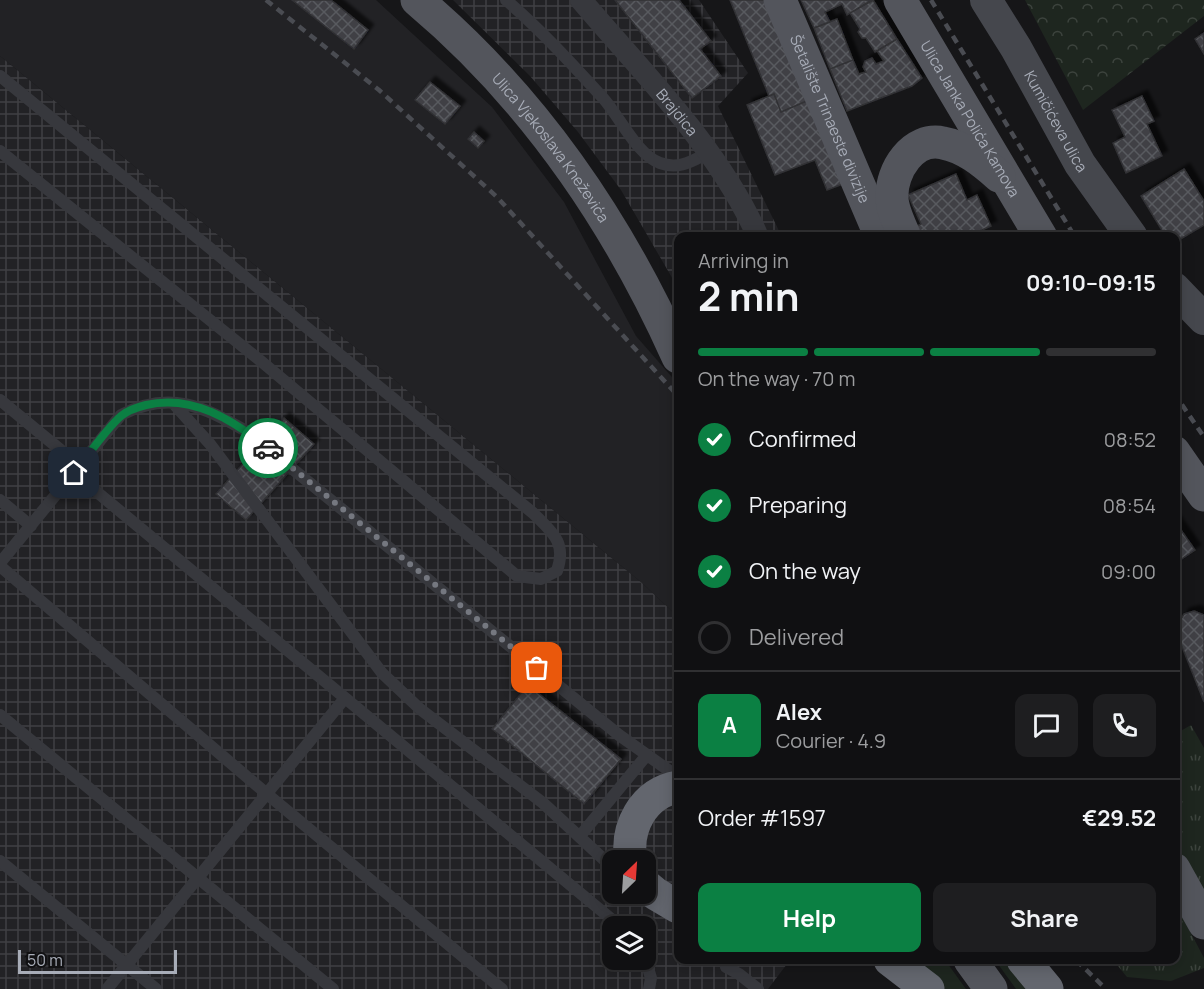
<!DOCTYPE html>
<meta charset="utf-8">
<style>
body{margin:0;font-family:Manrope,sans-serif;background:#1e1e20;color:#f1f3f6;height:100vh;display:flex;flex-direction:column;font-size:22px;white-space:nowrap}
*{box-sizing:border-box;margin:0}
p{font-size:20px;color:#9c9d9f}
.icon{flex:none;width:33px;height:33px;fill:none;stroke:currentColor;stroke-width:2;stroke-linecap:round;stroke-linejoin:round}
.map{position:relative;flex:1;overflow:hidden}
.drawer{position:absolute;left:674px;top:232px;width:506px;height:732px;display:flex;flex-direction:column;background:#101012;border-radius:12px;box-shadow:0 3px 15px #0003,0 0 0 2px #303032}
.drawer>*{flex:none}
.needle{width:39px;rotate:25deg}
.tools{position:absolute;left:602px;top:850px;display:grid;gap:12px}
.tools a{display:grid;place-items:center;width:54px;height:54px;border-radius:12px;background:#101012;box-shadow:0 3px 15px #0003,0 0 0 2px #303032;font-size:30px}
.scale{position:absolute;left:18px;bottom:15px;width:159px;box-sizing:border-box;padding-left:6px;border:3px solid #a8adb8;border-top:0;font-size:16px;line-height:21px;white-space:nowrap;color:#a8adb8;-webkit-text-stroke:4px #111113;paint-order:stroke}
.pin{position:absolute;display:grid;place-items:center;width:51px;height:51px;color:#fff;margin:-26px;border-radius:12px;box-shadow:0 3px 9px #0006}
.courier{position:absolute;display:grid;place-items:center;width:60px;height:60px;margin:-30px;border:4px solid #0b8043;border-radius:50%;background:#fff;color:#222;box-shadow:0 2px 8px #0007}
.head em{font-style:normal;font-weight:700}
.head div{display:flex;flex-direction:column-reverse}
.head{display:flex;align-items:center;justify-content:space-between;height:102px;padding:0 24px}
h1{font-size:39px;font-weight:700;line-height:45px}
.bar{display:grid;grid-template-columns:repeat(4,1fr);gap:9px 6px;align-content:center;height:72px;padding:0 24px}
.bar i{height:8px;border-radius:4px;background:#303032}
.bar .active{background:#0b8043}
.bar p{grid-column:span 4}
.line{display:flex;align-items:center;gap:15px;padding:0 24px;border-top:2px solid #303032}
.line div{flex:1}
.round{display:grid;place-items:center;flex:none;width:63px;height:63px;border-radius:12px;background:#1e1e20}
ol{padding:0 24px;list-style:none}
li{display:flex;align-items:center;gap:18px;height:66px}
li p{margin-inline-start:auto}
li .icon{padding:6px;border-radius:50%;background:#0b8043;color:#fff;stroke-width:4}
li:last-child{color:#9c9d9f}
li i{width:33px;height:33px;border:3px solid #303032;border-radius:50%}
.action{display:flex;gap:12px;margin-top:auto;padding:12px 24px}
.action a{flex:1;height:69px;border-radius:12px;background:#0b8043;color:#fff;font-size:24px;font-weight:700;line-height:69px;text-align:center}
.action a+a{background:#1e1e20;color:#f1f3f6}
.map>svg:first-child{display:block}
</style>
<div class="map">
<svg width="1204" height="989" viewBox="0 0 1204 989">
<defs>
<pattern id="industrial-grid" width="8" height="8" patternUnits="userSpaceOnUse" patternTransform="scale(1.5)"><rect width="8" height="8" fill="#222225"/><path d="M0 4h8M4 0v8" fill="none" stroke="#3f3f43"/></pattern>
<pattern id="forest-crowns" width="20" height="18" patternUnits="userSpaceOnUse" patternTransform="scale(1.5)"><rect width="20" height="18" fill="#1e261f"/><path d="M2 6a3 3 0 1 1 6 0M12 15a3 3 0 1 1 6 0" fill="none" stroke="#3c433d"/></pattern>
<pattern id="park-tufts" width="24" height="20" patternUnits="userSpaceOnUse" patternTransform="scale(1.5)"><rect width="24" height="20" fill="#1e261f"/><path d="M3 7l-1-3M5 7V3M7 7l1-3M15 17l-1-3M17 17v-4M19 17l1-3" fill="none" stroke="#3c433d"/></pattern>
<pattern id="building-cross-hatch" width="8" height="8" patternUnits="userSpaceOnUse" patternTransform="scale(1.5)"><rect width="8" height="8" fill="#404145"/><path d="M0 0l8 8M0 8l8-8" fill="none" stroke="#595a5e"/></pattern>
<filter id="shadow"><feDropShadow dx="5.5" dy="-5.5" stdDeviation="1.5" flood-color="#0009"/></filter>
</defs>
<rect width="100%" height="100%" fill="#161618"/>
<!-- built -->
<path fill="#222225" d="M0 0H376L492 107 564 202 636 336 678 384V617L642 583 0 56Z"/>
<!-- industrial -->
<path fill="url(#industrial-grid)" fill-rule="evenodd" d="M453 0H699L748 73 718 106 782 237H678V288L621 190 578 132 530 76Z
M0 56 642 583 678 617V960H790L768 989H0ZM612 861H645V894H612ZM612 927H645V960H612Z"/>
<!-- green -->
<path fill="#1e261f" d="M921 960H945L966 989H945L915 964Z
M995 960H1010L1032 989H1016Z"/>
<!-- forest -->
<path fill="url(#forest-crowns)" d="M1025 0H1204V16L1083 110Z"/>
<!-- park -->
<path fill="url(#park-tufts)" d="M1174 722 1179 732 1191 725 1204 748V908L1175 860Z
M1175 903 1204 958V968L1171 981 1127 977 1113 960H1174Z"/>
<!-- building -->
<path fill="url(#building-cross-hatch)" stroke="#303034" stroke-width="1.5" filter="url(#shadow)" d="M292 0H331L368 30 354 49Z
M615 0H679L711 41 700 49 721 76 692 98Z
M730 0H768L809 100 781 112 774 94 769 96Z
M801 0H872L847 15 842 4 825 12 830 22 814 28Z
M873 0 897 39 875 52 866 38H862L858 32 860 29 850 13Z
M837 19 853 60 830 69 814 28Z
M1204 33V54L1195 39Z
M897 39 922 78 912 86 847 111 830 69 853 60 859 74 866 72 863 67 865 61 872 58 876 64 884 61 877 51Z
M430 82 460 106 445 124 415 100Z
M774 94 781 112 809 100 843 184 827 190 815 160 775 175 747 105Z
M1142 96 1154 121 1147 124 1162 156 1126 173 1113 143 1125 137 1112 110Z
M474 132 484 141 478 148 468 139Z
M1184 169 1204 201V225L1174 243V237H1166L1141 196Z
M956 174 967 200 977 195 991 226 966 237H954L952 233 942 237H922L917 226 921 224 908 195Z
M284 418 314 444 246 520 216 494Z
M1174 520 1195 550 1174 564Z
M1194 611 1204 615V702L1175 629 1184 614Z
M528 685 621 759 584 804 492 729Z"/>
<g fill="none" stroke-linecap="round" stroke-linejoin="round">
<!-- lane -->
<path stroke="#37383d" stroke-width="12" d="M506 0C541 30 572 64 603 98 620 117 637 155 660 163 679 170 692 161 708 153
M0 76 533 513C552 532 567 542 557 571L541 579 517 576 262 362 0 151
M0 400 80 466
M173 403 210 444 382 673 420 709 543 803 612 867
M74 473 621 927
M0 500 31 526
M0 563 121 415C169 390 203 406 246 431L619 735 678 777
M0 566 267 794 502 989
M0 715 333 989
M580 836 646 756
M0 861 156 989
M645 958 651 978 649 989
M726 967 739 974 758 989
M107 989 345 698"/>
<!-- street -->
<path stroke="#37383d" stroke-width="22" id="s1" d="M581 0C642 72 720 149 758 237"/>
<!-- secondary -->
<g stroke="#45474d" stroke-width="32">
<path id="s2" d="M986 0 1016 48 1080 164 1132 237"/>
<path d="M1174 288 1204 319"/>
</g>
<!-- primary -->
<g stroke="#53555c" stroke-width="33">
<path id="s3" d="M417 0C531 96 617 221 678 357"/>
<path id="s4" d="M780 0 881 237"/>
<path id="s5" d="M900 0 1041 237"/>
<path d="M905 237C900 225 892 210 892 197 891 171 913 136 943 143 965 147 983 162 999 176"/>
<path d="M1174 452 1204 495"/>
<path d="M1174 869 1204 923"/>
<path d="M970 960 991 989"/>
</g>
<!-- highway -->
<path stroke="#63666e" stroke-width="33" d="M631 861C625 828 643 793 678 787
M645 885 656 894 678 907
M890 960 928 989
M1023 960 1047 989"/>
<!-- rail -->
<path stroke="#4a4c52" stroke-width="4.5" stroke-dasharray="8 6" stroke-linecap="butt" d="M266 0 379 90 497 197 678 396
M931 0 1075 237
M1174 393 1204 437
M1076 960 1106 989"/>
</g>
<g fill="none" stroke-linecap="round" stroke-linejoin="round">
<!-- done -->
<path stroke="#757880" stroke-width="6" stroke-dasharray="0 10.8" d="M268 448 537 668"/>
<!-- route -->
<path stroke="#0b8043" stroke-width="8" d="M74 473C88 456 105 430 121 416 128 410 138 407 146 405 192 394 233 420 268 448"/>
</g>
<g text-anchor="middle" dominant-baseline="central" stroke-width="4.5" stroke-linejoin="round" paint-order="stroke">
<!-- street labels -->
<g font-size="15" fill="#a8adb8" stroke="#111113">
<text stroke="none"><textPath href="#s1" startOffset="148">Brajdica</textPath></text>
<text stroke="none"><textPath href="#s4" startOffset="129">Šetalište Trinaeste divizije</textPath></text>
<text stroke="none"><textPath href="#s5" startOffset="138">Ulica Janka Polića Kamova</textPath></text>
<text stroke="none"><textPath href="#s2" startOffset="140">Kumičićeva ulica</textPath></text>
<text stroke="none"><textPath href="#s3" startOffset="200">Ulica Vjekoslava Kneževića</textPath></text>
</g>
</g>
</svg>
<div class="tools">
<a><svg class="needle" viewBox="-14 -14 28 28"><path d="M0-13l5 13h-10z" fill="#e53935"/><path d="M0 13l5-13h-10z" fill="#9c9d9f"/></svg></a>
<a><svg class="icon" aria-label="layers" viewBox="0 0 24 24"><path d="M12 4l9 5-9 5-9-5zM3 14l9 5 9-5"/></svg></a>
</div>
<div class="scale">50 m</div>
<div class="pin" style="left:537px;top:668px;background:#ea580c"><svg class="icon" aria-label="bag" viewBox="0 0 24 24"><path d="M5 8h14l-1 12H6zM9 8a3 3 0 0 1 6 0"/></svg></div>
<div class="pin" style="left:74px;top:473px;background:#1f2937"><svg class="icon" aria-label="home" viewBox="0 0 24 24"><path d="M3 11l9-7 9 7M6 9v11h12V9"/></svg></div>
<div class="courier" style="left:268px;top:448px"><svg class="icon" aria-label="car" viewBox="0 0 24 24"><path d="M5 17H2v-5l4-1 3-4h7l3 4 3 1v5h-3M9 17h6M6 11h13"/><circle cx="7" cy="17" r="2"/><circle cx="17" cy="17" r="2"/></svg></div>
<section class="drawer">
<div class="head"><div><h1>2 min</h1><p>Arriving in</p></div><em>09:10–09:15</em></div>
<div class="bar"><i class="active"></i><i class="active"></i><i class="active"></i><i></i><p>On the way · 70 m</p></div>
<ol>
<li><svg class="icon" aria-label="check" viewBox="0 0 24 24"><path d="M5 12l5 5 9-10"/></svg>Confirmed<p>08:52</p></li>
<li><svg class="icon" aria-label="check" viewBox="0 0 24 24"><path d="M5 12l5 5 9-10"/></svg>Preparing<p>08:54</p></li>
<li><svg class="icon" aria-label="check" viewBox="0 0 24 24"><path d="M5 12l5 5 9-10"/></svg>On the way<p>09:00</p></li>
<li><i></i>Delivered</li>
</ol>
<div class="line" style="height:108px"><b class="round" style="background:#0b8043;color:#fff">A</b><div><b>Alex</b><p>Courier · 4.9</p></div><a class="round"><svg class="icon" aria-label="chat" viewBox="0 0 24 24"><path d="M4 5h16v11H9l-5 4z"/></svg></a><a class="round"><svg class="icon" aria-label="phone" viewBox="0 0 24 24"><path d="M5 4h4l2 5-3 2q2 4 5 5l2-3 5 2v4C11 20 4 13 5 4z"/></svg></a></div>
<div class="line" style="height:78px"><div>Order #1597</div><b>€29.52</b></div>
<div class="action"><a>Help</a><a>Share</a></div>
</section>
</div>
